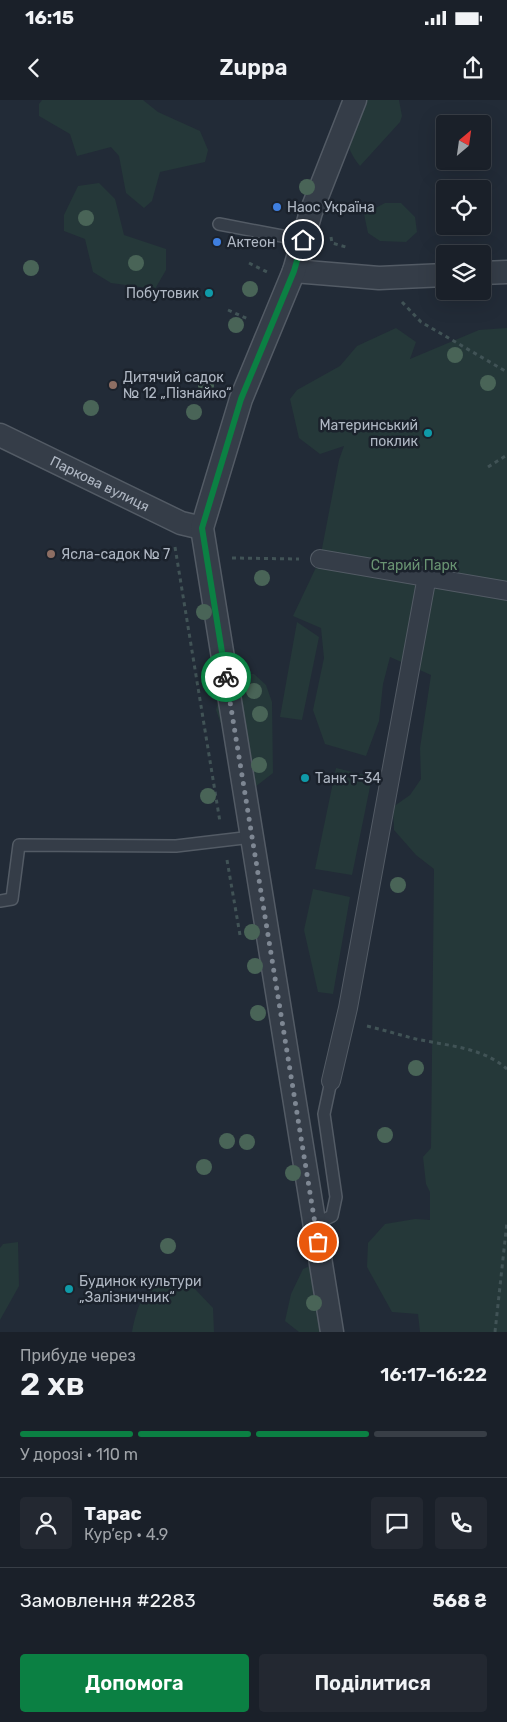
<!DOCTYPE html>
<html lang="uk">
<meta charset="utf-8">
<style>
body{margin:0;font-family:Rubik,sans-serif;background:#232831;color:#f1f3f6;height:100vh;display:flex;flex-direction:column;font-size:19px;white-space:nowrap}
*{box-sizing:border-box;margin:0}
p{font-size:16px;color:#9fa3a8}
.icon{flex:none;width:28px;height:28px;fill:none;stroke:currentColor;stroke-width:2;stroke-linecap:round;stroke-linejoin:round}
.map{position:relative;height:1232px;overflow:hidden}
.drawer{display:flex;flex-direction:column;background:#1a2029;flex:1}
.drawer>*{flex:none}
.needle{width:32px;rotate:29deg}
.tools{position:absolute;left:436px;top:15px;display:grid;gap:10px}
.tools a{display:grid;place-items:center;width:55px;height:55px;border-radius:5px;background:#1a2029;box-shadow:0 5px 20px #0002,0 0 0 1px #383e46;font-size:25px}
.pin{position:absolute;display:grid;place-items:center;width:42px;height:42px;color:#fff;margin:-21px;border:2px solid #fff;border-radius:50%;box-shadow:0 1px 5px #0007}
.courier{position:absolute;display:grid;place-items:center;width:50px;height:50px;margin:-25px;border:4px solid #0b8043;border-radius:50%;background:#fff;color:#222;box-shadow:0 1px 6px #0007}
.overview em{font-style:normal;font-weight:600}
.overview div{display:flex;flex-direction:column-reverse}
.overview{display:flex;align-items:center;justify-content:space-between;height:85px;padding:0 20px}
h1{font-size:32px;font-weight:600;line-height:38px}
.bar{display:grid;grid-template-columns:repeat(4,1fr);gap:8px 5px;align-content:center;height:60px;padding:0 20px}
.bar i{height:6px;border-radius:4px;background:#383e46}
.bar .selected{background:#0b8043}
.bar p{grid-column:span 4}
.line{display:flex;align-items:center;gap:12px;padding:0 20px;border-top:1px solid #383e46}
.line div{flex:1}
.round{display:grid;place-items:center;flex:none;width:52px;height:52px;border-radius:5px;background:#232831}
.cta{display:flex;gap:10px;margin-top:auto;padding:10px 20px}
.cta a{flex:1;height:58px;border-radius:5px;background:#0b8043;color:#fff;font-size:20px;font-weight:600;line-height:58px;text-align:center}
.cta a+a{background:#232831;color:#f1f3f6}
.status{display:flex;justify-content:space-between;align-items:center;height:35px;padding:0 25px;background:#1a2029;direction:ltr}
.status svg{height:14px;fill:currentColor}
header{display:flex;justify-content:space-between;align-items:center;height:65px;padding:0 20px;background:#1a2029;font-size:22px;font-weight:600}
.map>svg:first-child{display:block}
</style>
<div class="status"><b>16:15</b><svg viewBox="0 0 49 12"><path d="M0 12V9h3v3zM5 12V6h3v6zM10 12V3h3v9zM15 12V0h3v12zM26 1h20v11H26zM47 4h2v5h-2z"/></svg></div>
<header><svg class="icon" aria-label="back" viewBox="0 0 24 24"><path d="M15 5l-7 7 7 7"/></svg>Zuppa<svg class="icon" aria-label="share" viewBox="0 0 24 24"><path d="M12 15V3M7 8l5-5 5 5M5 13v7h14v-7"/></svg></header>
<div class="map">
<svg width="507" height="1232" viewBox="0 0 507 1232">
<rect width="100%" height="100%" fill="#222b37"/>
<!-- green -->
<path fill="#253839" d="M42 0H143L158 12 200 31 208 50 205 62 160 72 152 101 144 108 126 93 119 56 111 47 77 56 70 34 39 16V4Z
M362 0H399L402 16 400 22 360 66C338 39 350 29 362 0Z
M99 83 115 99 124 135 166 149V170L155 189 111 183 93 172 85 139 64 131V115L78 86Z
M385 103H401L415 117 417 132 406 142 380 141 368 133 364 114Z
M396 228 416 242 410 259 479 230 507 228V1232H420L418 1214 392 1212 367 1167 368 1143 385 1124 415 1119 430 1120V1092L426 1084 423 1057 431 1048 434 769 416 755 394 730 393 707 410 695 421 679 420 648 431 575 390 557 383 584 379 621 366 656 325 644 313 610 324 558 321 528 293 516 320 459 339 360 344 346 320 354 299 338 290 299 297 290 340 266 357 246Z
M297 522 319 537 302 620 280 617Z
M225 574H254L266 585 272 602 273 673 255 687 231 651 216 610Z
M336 668 372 677 352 775 315 769Z
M313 789 350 797 333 894 318 892 304 830Z
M18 1142 19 1186 0 1220V1148L3 1144Z
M319 1162 325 1232H299L285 1221 291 1194 303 1169Z
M173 1181 195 1189 213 1208 214 1232H132C138 1203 142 1189 173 1181Z"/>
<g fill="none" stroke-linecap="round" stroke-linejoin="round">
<!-- service casing -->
<g stroke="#535b65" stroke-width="14">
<path id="service" d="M219 124 303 140
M0 801 12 799 19 745 176 746 252 737
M315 1124 332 1116 336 1097 324 1014 331 981"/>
</g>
<!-- pedestrian casing -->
<g stroke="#535b65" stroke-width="20">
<path id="pedestrian" d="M320 459 507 491
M331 981 348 908 427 476"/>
</g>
<!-- minor casing -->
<g stroke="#535b65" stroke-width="25">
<g id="minor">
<path d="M294 171 379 178 445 175"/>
<path d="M482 173 507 172"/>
<path id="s1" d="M0 335 181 423 202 428"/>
<path d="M332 1232 202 428 241 299 294 171 311 112 355 0"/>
</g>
</g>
<!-- path -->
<path stroke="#415356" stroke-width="3" stroke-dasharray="4 4" stroke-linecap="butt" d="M331 137 332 143 349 148
M450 149 474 148
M249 163 267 172
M402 202 421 222 507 272
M228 210 248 219
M488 367 507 355
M175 447 220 722
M232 458 299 459
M227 760 240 835
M367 926C384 930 400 935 416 939 448 946 482 947 507 969
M495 1232 507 1122"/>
<!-- service -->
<use href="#service" stroke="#353d48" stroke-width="11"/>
<!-- pedestrian -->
<use href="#pedestrian" stroke="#353d48" stroke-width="18"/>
<!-- minor -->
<use href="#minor" stroke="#353d48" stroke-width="22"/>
</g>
<!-- trees -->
<g fill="#496457">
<circle cx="307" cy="87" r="8"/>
<circle cx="86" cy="118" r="8"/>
<circle cx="136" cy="163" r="8"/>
<circle cx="31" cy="168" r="8"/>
<circle cx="250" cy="189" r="8"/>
<circle cx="236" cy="225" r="8"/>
<circle cx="455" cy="255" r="8"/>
<circle cx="488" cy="283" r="8"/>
<circle cx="206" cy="286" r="8"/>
<circle cx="91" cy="308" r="8"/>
<circle cx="194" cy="312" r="8"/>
<circle cx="262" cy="478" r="8"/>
<circle cx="204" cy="512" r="8"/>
<circle cx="254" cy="591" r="8"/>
<circle cx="260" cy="614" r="8"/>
<circle cx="259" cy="665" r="8"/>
<circle cx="208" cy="696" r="8"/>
<circle cx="398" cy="785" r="8"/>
<circle cx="252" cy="832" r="8"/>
<circle cx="255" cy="866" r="8"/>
<circle cx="258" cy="913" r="8"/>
<circle cx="416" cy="968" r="8"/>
<circle cx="385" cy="1035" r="8"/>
<circle cx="227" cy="1041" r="8"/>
<circle cx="247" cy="1042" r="8"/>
<circle cx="204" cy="1067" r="8"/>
<circle cx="293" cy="1073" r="8"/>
<circle cx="168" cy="1146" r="8"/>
<circle cx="314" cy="1203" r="8"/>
</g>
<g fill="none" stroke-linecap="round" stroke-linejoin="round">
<!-- done -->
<path stroke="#7e8793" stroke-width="5" stroke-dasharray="0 9" d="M226 577 318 1142"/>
<!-- route -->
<path stroke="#0b8043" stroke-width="6" d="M226 577 202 428 241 299 294 171 303 140"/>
</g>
<!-- markers -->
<g fill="#3f7fe0" stroke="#1b222c" stroke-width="2">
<circle cx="277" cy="107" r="5"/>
<circle cx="217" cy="142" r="5"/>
</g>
<g fill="#0f9aa8" stroke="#1b222c" stroke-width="2">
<circle cx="209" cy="193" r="5"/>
<circle cx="428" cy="333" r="5"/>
<circle cx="305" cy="678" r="5"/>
<circle cx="69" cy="1189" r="5"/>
</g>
<g fill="#8d6e63" stroke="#1b222c" stroke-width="2">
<circle cx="113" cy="285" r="5"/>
<circle cx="51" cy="454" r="5"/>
</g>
<g text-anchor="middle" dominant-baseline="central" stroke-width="5" stroke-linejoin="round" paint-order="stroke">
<!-- poi labels -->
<g font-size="14" fill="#b0b8c4" stroke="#1b222c" text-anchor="start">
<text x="287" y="107">Наос Україна</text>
<text x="227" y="142">Актеон</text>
<text x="199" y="193" text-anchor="end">Побутовик</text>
<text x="123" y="277">Дитячий садок<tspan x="123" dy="16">№ 12 „Пізнайко“</tspan></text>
<text x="418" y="325" text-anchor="end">Материнський<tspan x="418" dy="16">поклик</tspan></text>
<text x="61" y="454">Ясла-садок № 7</text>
<text x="315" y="678">Танк т-34</text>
<text x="79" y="1181">Будинок культури<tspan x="79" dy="16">„Залізничник“</tspan></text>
</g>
<!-- street labels -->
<g font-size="14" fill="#b0b8c4" stroke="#1b222c">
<text stroke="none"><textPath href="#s1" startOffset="111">Паркова вулиця</textPath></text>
</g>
<!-- park labels -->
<g font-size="14" fill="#699372" stroke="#1b222c">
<text x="414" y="465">Старий Парк</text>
</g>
</g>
</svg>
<div class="tools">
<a><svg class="needle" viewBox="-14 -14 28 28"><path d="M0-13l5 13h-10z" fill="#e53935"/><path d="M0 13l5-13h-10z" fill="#9fa3a8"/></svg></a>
<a><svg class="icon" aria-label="locate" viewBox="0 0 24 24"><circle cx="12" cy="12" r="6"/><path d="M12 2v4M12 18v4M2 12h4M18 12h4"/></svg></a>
<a><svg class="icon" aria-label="layers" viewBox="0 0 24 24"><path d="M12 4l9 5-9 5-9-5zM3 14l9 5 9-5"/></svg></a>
</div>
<div class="pin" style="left:318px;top:1142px;background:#ea580c"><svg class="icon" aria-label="bag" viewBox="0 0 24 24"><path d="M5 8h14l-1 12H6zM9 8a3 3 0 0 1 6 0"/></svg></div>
<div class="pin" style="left:303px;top:140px;background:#1f2937"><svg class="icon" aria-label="home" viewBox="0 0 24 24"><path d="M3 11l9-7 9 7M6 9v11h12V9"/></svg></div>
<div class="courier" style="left:226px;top:577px"><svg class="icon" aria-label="bike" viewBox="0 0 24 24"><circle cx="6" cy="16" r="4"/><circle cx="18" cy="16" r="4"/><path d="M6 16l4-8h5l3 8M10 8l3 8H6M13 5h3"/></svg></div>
</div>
<section class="drawer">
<div class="overview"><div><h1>2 хв</h1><p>Прибуде через</p></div><em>16:17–16:22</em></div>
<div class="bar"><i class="selected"></i><i class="selected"></i><i class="selected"></i><i></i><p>У дорозі · 110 m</p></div>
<div class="line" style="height:90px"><a class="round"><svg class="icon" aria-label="person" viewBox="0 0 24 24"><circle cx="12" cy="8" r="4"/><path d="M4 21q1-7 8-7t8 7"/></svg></a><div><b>Тарас</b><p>Кур’єр · 4.9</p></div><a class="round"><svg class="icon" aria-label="chat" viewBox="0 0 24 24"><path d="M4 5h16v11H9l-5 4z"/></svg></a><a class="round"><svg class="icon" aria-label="phone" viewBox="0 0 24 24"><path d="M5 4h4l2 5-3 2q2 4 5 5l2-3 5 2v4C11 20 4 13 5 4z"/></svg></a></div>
<div class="line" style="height:65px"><div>Замовлення #2283</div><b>568 ₴</b></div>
<div class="cta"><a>Допомога</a><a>Поділитися</a></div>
</section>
